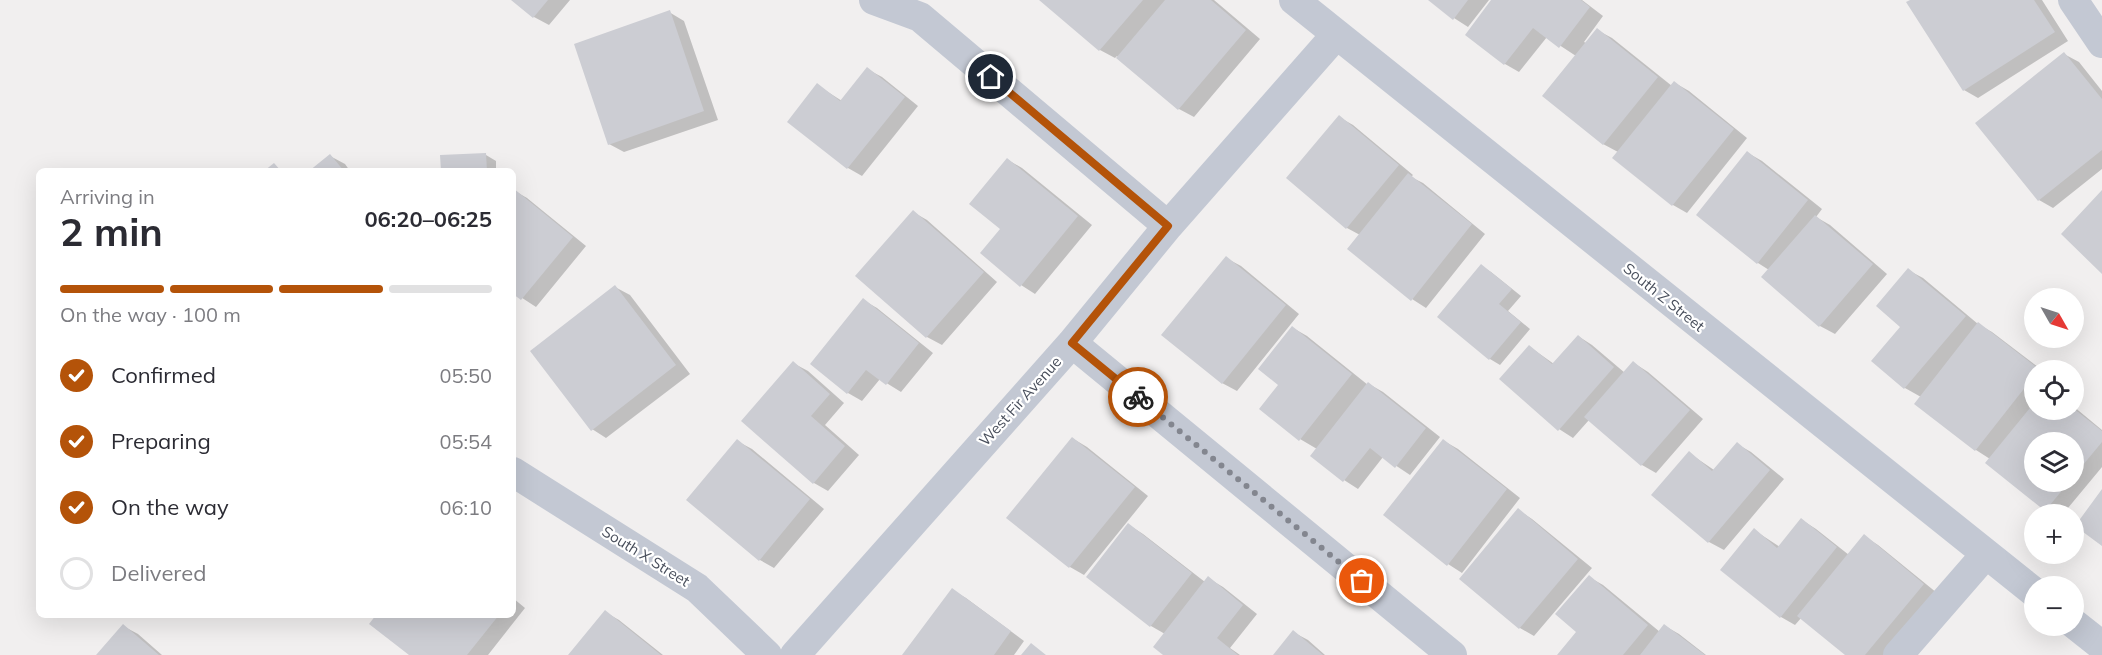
<!DOCTYPE html>
<meta charset="utf-8">
<style>
body{margin:0;font-family:Mulish,sans-serif;background:#f7f7f7;color:#2b2b33;height:100vh;display:flex;flex-direction:column;font-size:22px;white-space:nowrap}
*{box-sizing:border-box;margin:0}
p{font-size:20px;color:#7c7c81}
.icon{flex:none;width:33px;height:33px;fill:none;stroke:currentColor;stroke-width:2;stroke-linecap:round;stroke-linejoin:round}
.map{position:relative;flex:1;overflow:hidden}
.drawer{position:absolute;left:36px;top:168px;width:480px;height:450px;display:flex;flex-direction:column;background:#fff;border-radius:9px;box-shadow:0 6px 24px #0002}
.drawer>*{flex:none}
.needle{width:39px;rotate:129deg}
.fabs{position:absolute;left:2024px;top:288px;display:grid;gap:12px}
.fabs a{display:grid;place-items:center;width:60px;height:60px;border-radius:50%;background:#fff;box-shadow:0 6px 24px #0002;font-size:30px}
.pin{position:absolute;display:grid;place-items:center;width:51px;height:51px;color:#fff;margin:-26px;border:3px solid #fff;border-radius:50%;box-shadow:0 2px 6px #0007}
.courier{position:absolute;display:grid;place-items:center;width:60px;height:60px;margin:-30px;border:4px solid #b45309;border-radius:50%;background:#fff;color:#222;box-shadow:0 2px 8px #0007}
.overview em{font-style:normal;font-weight:700}
.overview div{display:flex;flex-direction:column-reverse}
.overview{display:flex;align-items:center;justify-content:space-between;height:102px;padding:0 24px}
h1{font-size:39px;font-weight:700;line-height:45px}
.bar{display:grid;grid-template-columns:repeat(4,1fr);gap:9px 6px;align-content:center;height:72px;padding:0 24px}
.bar i{height:8px;border-radius:4px;background:#e1e1e2}
.bar .selected{background:#b45309}
.bar p{grid-column:span 4}
ol{padding:0 24px;list-style:none}
li{display:flex;align-items:center;gap:18px;height:66px}
li p{margin-inline-start:auto}
li .icon{padding:6px;border-radius:50%;background:#b45309;color:#fff;stroke-width:4}
li:last-child{color:#7c7c81}
li i{width:33px;height:33px;border:3px solid #e1e1e2;border-radius:50%}
.map>svg:first-child{display:block}
</style>
<div class="map">
<svg width="2102" height="655" viewBox="0 0 2102 655">
<rect width="100%" height="100%" fill="#f1efef"/>
<!-- shadow -->
<path fill="#0003" fill-rule="evenodd" d="M514 0H570L549 25 534 17Z
M1041 0H1214L1260 39 1194 117 1179 109 1117 56 1115 58 1100 50Z
M1430 0H1489L1468 27 1454 18Z
M1493 0H1582L1603 16 1584 42 1586 43 1597 30 1612 38 1672 86 1675 83 1689 91 1747 138 1687 213 1673 205 1618 152 1603 144 1576 56 1547 37 1519 72 1505 64 1467 34Z
M1913 0H2042L2068 41 1978 98 1964 90Z
M669 12 684 21 718 120 624 152 609 144Z
M2064 54 2079 62 2102 91V169L2053 208 2039 200Z
M867 69 882 77 918 106 862 176 848 168 789 122 817 85 842 101Z
M1339 117 1353 125 1413 175 1411 177 1423 183 1485 234 1426 308 1412 299 1360 235 1347 228 1288 178Z
M1748 153 1762 161 1822 209 1816 217 1830 225 1887 274 1835 334 1820 326 1763 277 1769 270 1758 263 1698 215Z
M486 155 496 161V171H442Z
M330 156 345 164 350 171H312Z
M1008 160 1022 168 1092 225 1035 294 1021 285 1002 229Z
M513 190 527 198 586 246 536 307 513 292Z
M913 212 927 220 997 282 942 345 927 337 857 276Z
M1226 258 1241 266 1299 314 1237 391 1222 383Z
M1481 266 1491 272 1521 296 1508 311 1530 329 1500 365 1490 359 1439 316Z
M1908 270 1923 278 1978 324 1992 332 2042 370H2034V410H2073V406L2102 430V467L2063 514H2053L2045 510 1990 459 1976 450 1916 404 1921 397 1905 388 1874 361 1902 327ZM2034 442H2073V482H2034Z
M615 287 630 295 690 374 606 438 592 429Z
M863 300 877 308 933 353 901 392 880 379 862 401 848 393Z
M1293 328 1307 336 1368 385 1369 384 1383 392 1440 437 1410 475 1383 457 1358 489 1344 480 1317 449 1300 439 1280 384Z
M1578 336 1592 345 1625 373 1634 363 1648 372 1703 419 1656 473 1642 465 1589 420 1573 438 1559 429 1530 347 1554 364Z
M793 363 808 371 844 403 825 425 859 455 828 491 814 483Z
M1072 438 1087 447 1148 496 1084 575 1070 567Z
M737 441 752 449 824 509 774 568 760 560Z
M1444 441 1458 449 1520 498 1462 573 1448 564Z
M1737 444 1751 452 1784 479 1724 550 1709 542 1653 495 1689 453 1714 470Z
M1518 510 1532 519 1592 568 1534 636 1520 628 1461 579Z
M1802 520 1816 529 1849 555 1864 536 1878 545 1937 593 1886 655H1847L1802 617 1795 625 1781 617 1754 530 1780 547Z
M1129 525 1143 534 1205 582 1208 578 1223 587 1257 614 1230 648 1240 655H1165V634L1151 626Z
M1589 577 1603 585 1660 632 1665 626 1679 634 1706 655H1561L1578 632Z
M952 590 966 598 1024 641 1014 655H904Z
M513 598 525 608 488 655H411L378 615H513Z
M605 612 619 620 663 655H570Z
M123 626 138 634 162 655H98Z
M1293 632 1308 640 1325 655H1274Z"/>
<!-- building -->
<path fill="#cccdd3" d="M511 0H548L533 18Z
M1039 0H1143L1099 51Z
M1165 0H1211L1246 30 1178 110 1116 58Z
M1428 0H1468L1453 20Z
M1491 0H1581L1590 7 1559 48 1533 28 1504 65 1465 35Z
M1910 0H2034L2055 32 1963 91 1906 2Z
M670 10 704 111 608 145 574 44Z
M1597 28 1658 77 1603 145 1542 96Z
M2064 52 2102 99V150L2038 201 1975 123Z
M867 67 905 97 847 169 787 122 817 83 840 101Z
M1674 81 1734 129 1672 206 1612 158Z
M1339 115 1399 165 1346 229 1286 178Z
M1747 151 1808 200 1757 264 1696 215Z
M486 153 487 171H441L440 155Z
M330 154 344 171H309Z
M1007 158 1078 216 1020 287 980 253 1000 229 969 204Z
M274 163 281 171H264Z
M1408 173 1472 224 1411 301 1347 249Z
M513 188 573 237 521 300 513 294Z
M2102 190V274L2061 234Z
M913 210 984 272 926 338 855 276Z
M1815 215 1873 264 1819 327 1761 277Z
M1226 256 1286 305 1222 384 1161 335Z
M1481 264 1512 289 1499 304 1521 322 1489 360 1437 317Z
M1908 268 1966 316 1904 389 1871 361 1900 327 1876 306Z
M615 285 676 365 591 431 530 351Z
M863 298 919 343 886 385 866 370 847 394 810 364Z
M1978 322 2039 369 2034 370V376L1975 451 1914 404Z
M1292 326 1352 374 1299 441 1259 409 1278 385 1258 369Z
M1578 335 1614 367 1558 431 1499 379 1529 345 1552 364Z
M793 361 830 394 811 416 845 446 813 484 741 421Z
M1633 361 1690 410 1641 466 1584 417Z
M1368 382 1426 428 1395 468 1370 448 1343 482 1310 456Z
M2034 403V410H2073V408L2102 431V442L2073 477V442H2034V482H2069L2045 511 1985 463Z
M1072 437 1135 487 1069 568 1006 518Z
M737 439 810 499 759 561 686 500Z
M1443 439 1507 489 1447 566 1383 515Z
M1737 442 1770 470 1708 543 1651 495 1689 451 1712 471Z
M2102 489V546L2075 526Z
M1518 508 1578 559 1519 629 1459 579Z
M1801 518 1837 547 1780 618 1720 570 1754 528 1777 548Z
M1128 523 1192 573 1150 627 1086 577Z
M1864 534 1924 584 1865 655H1845L1797 616Z
M1589 575 1648 625 1623 655H1557L1576 632 1555 614Z
M1208 576 1243 605 1217 638 1238 655H1163L1153 647Z
M952 588 1011 631 994 655H902Z
M605 610 661 655H568Z
M376 615H499L467 655H409L369 624Z
M123 624 159 655H96Z
M1664 624 1705 655H1640Z
M1293 630 1323 655H1273Z
M1031 643 1046 655H1021Z"/>
<g fill="none" stroke-linecap="round" stroke-linejoin="round">
<!-- minor -->
<path stroke="#c3c8d3" stroke-width="30" d="M874 0 920 17 1168 226
M1294 0 2034 592
M2073 0 2102 43
M1072 343 1452 655
M513 472 697 588 767 655
M2073 623 2102 646
M795 655 1072 343 1168 226 1336 35
M1898 655 1986 554"/>
</g>
<g fill="none" stroke-linecap="round" stroke-linejoin="round">
<!-- done -->
<path stroke="#83868f" stroke-width="6" stroke-dasharray="0 10.8" d="M1138 397 1362 581"/>
<!-- route -->
<path stroke="#b45309" stroke-width="8" d="M991 77 1168 226 1072 343 1138 397"/>
</g>
<g text-anchor="middle" dominant-baseline="central" stroke-width="4.5" stroke-linejoin="round" paint-order="stroke">
<!-- street labels -->
<g font-size="15" fill="#484e5b" stroke="#fff">
<text transform="translate(1664 297) rotate(39)">South Z Street</text>
<text transform="translate(1020 401) rotate(-48)">West Fir Avenue</text>
<text transform="translate(646 556) rotate(32)">South X Street</text>
</g>
</g>
</svg>
<div class="fabs">
<a><svg class="needle" viewBox="-14 -14 28 28"><path d="M0-13l5 13h-10z" fill="#e53935"/><path d="M0 13l5-13h-10z" fill="#7c7c81"/></svg></a>
<a><svg class="icon" aria-label="locate" viewBox="0 0 24 24"><circle cx="12" cy="12" r="6"/><path d="M12 2v4M12 18v4M2 12h4M18 12h4"/></svg></a>
<a><svg class="icon" aria-label="layers" viewBox="0 0 24 24"><path d="M12 4l9 5-9 5-9-5zM3 14l9 5 9-5"/></svg></a>
<a>+</a>
<a>−</a>
</div>
<div class="pin" style="left:1362px;top:581px;background:#ea580c"><svg class="icon" aria-label="bag" viewBox="0 0 24 24"><path d="M5 8h14l-1 12H6zM9 8a3 3 0 0 1 6 0"/></svg></div>
<div class="pin" style="left:991px;top:77px;background:#1f2937"><svg class="icon" aria-label="home" viewBox="0 0 24 24"><path d="M3 11l9-7 9 7M6 9v11h12V9"/></svg></div>
<div class="courier" style="left:1138px;top:397px"><svg class="icon" aria-label="bike" viewBox="0 0 24 24"><circle cx="6" cy="16" r="4"/><circle cx="18" cy="16" r="4"/><path d="M6 16l4-8h5l3 8M10 8l3 8H6M13 5h3"/></svg></div>
<section class="drawer">
<div class="overview"><div><h1>2 min</h1><p>Arriving in</p></div><em>06:20–06:25</em></div>
<div class="bar"><i class="selected"></i><i class="selected"></i><i class="selected"></i><i></i><p>On the way · 100 m</p></div>
<ol>
<li><svg class="icon" aria-label="check" viewBox="0 0 24 24"><path d="M5 12l5 5 9-10"/></svg>Confirmed<p>05:50</p></li>
<li><svg class="icon" aria-label="check" viewBox="0 0 24 24"><path d="M5 12l5 5 9-10"/></svg>Preparing<p>05:54</p></li>
<li><svg class="icon" aria-label="check" viewBox="0 0 24 24"><path d="M5 12l5 5 9-10"/></svg>On the way<p>06:10</p></li>
<li><i></i>Delivered</li>
</ol>
</section>
</div>
